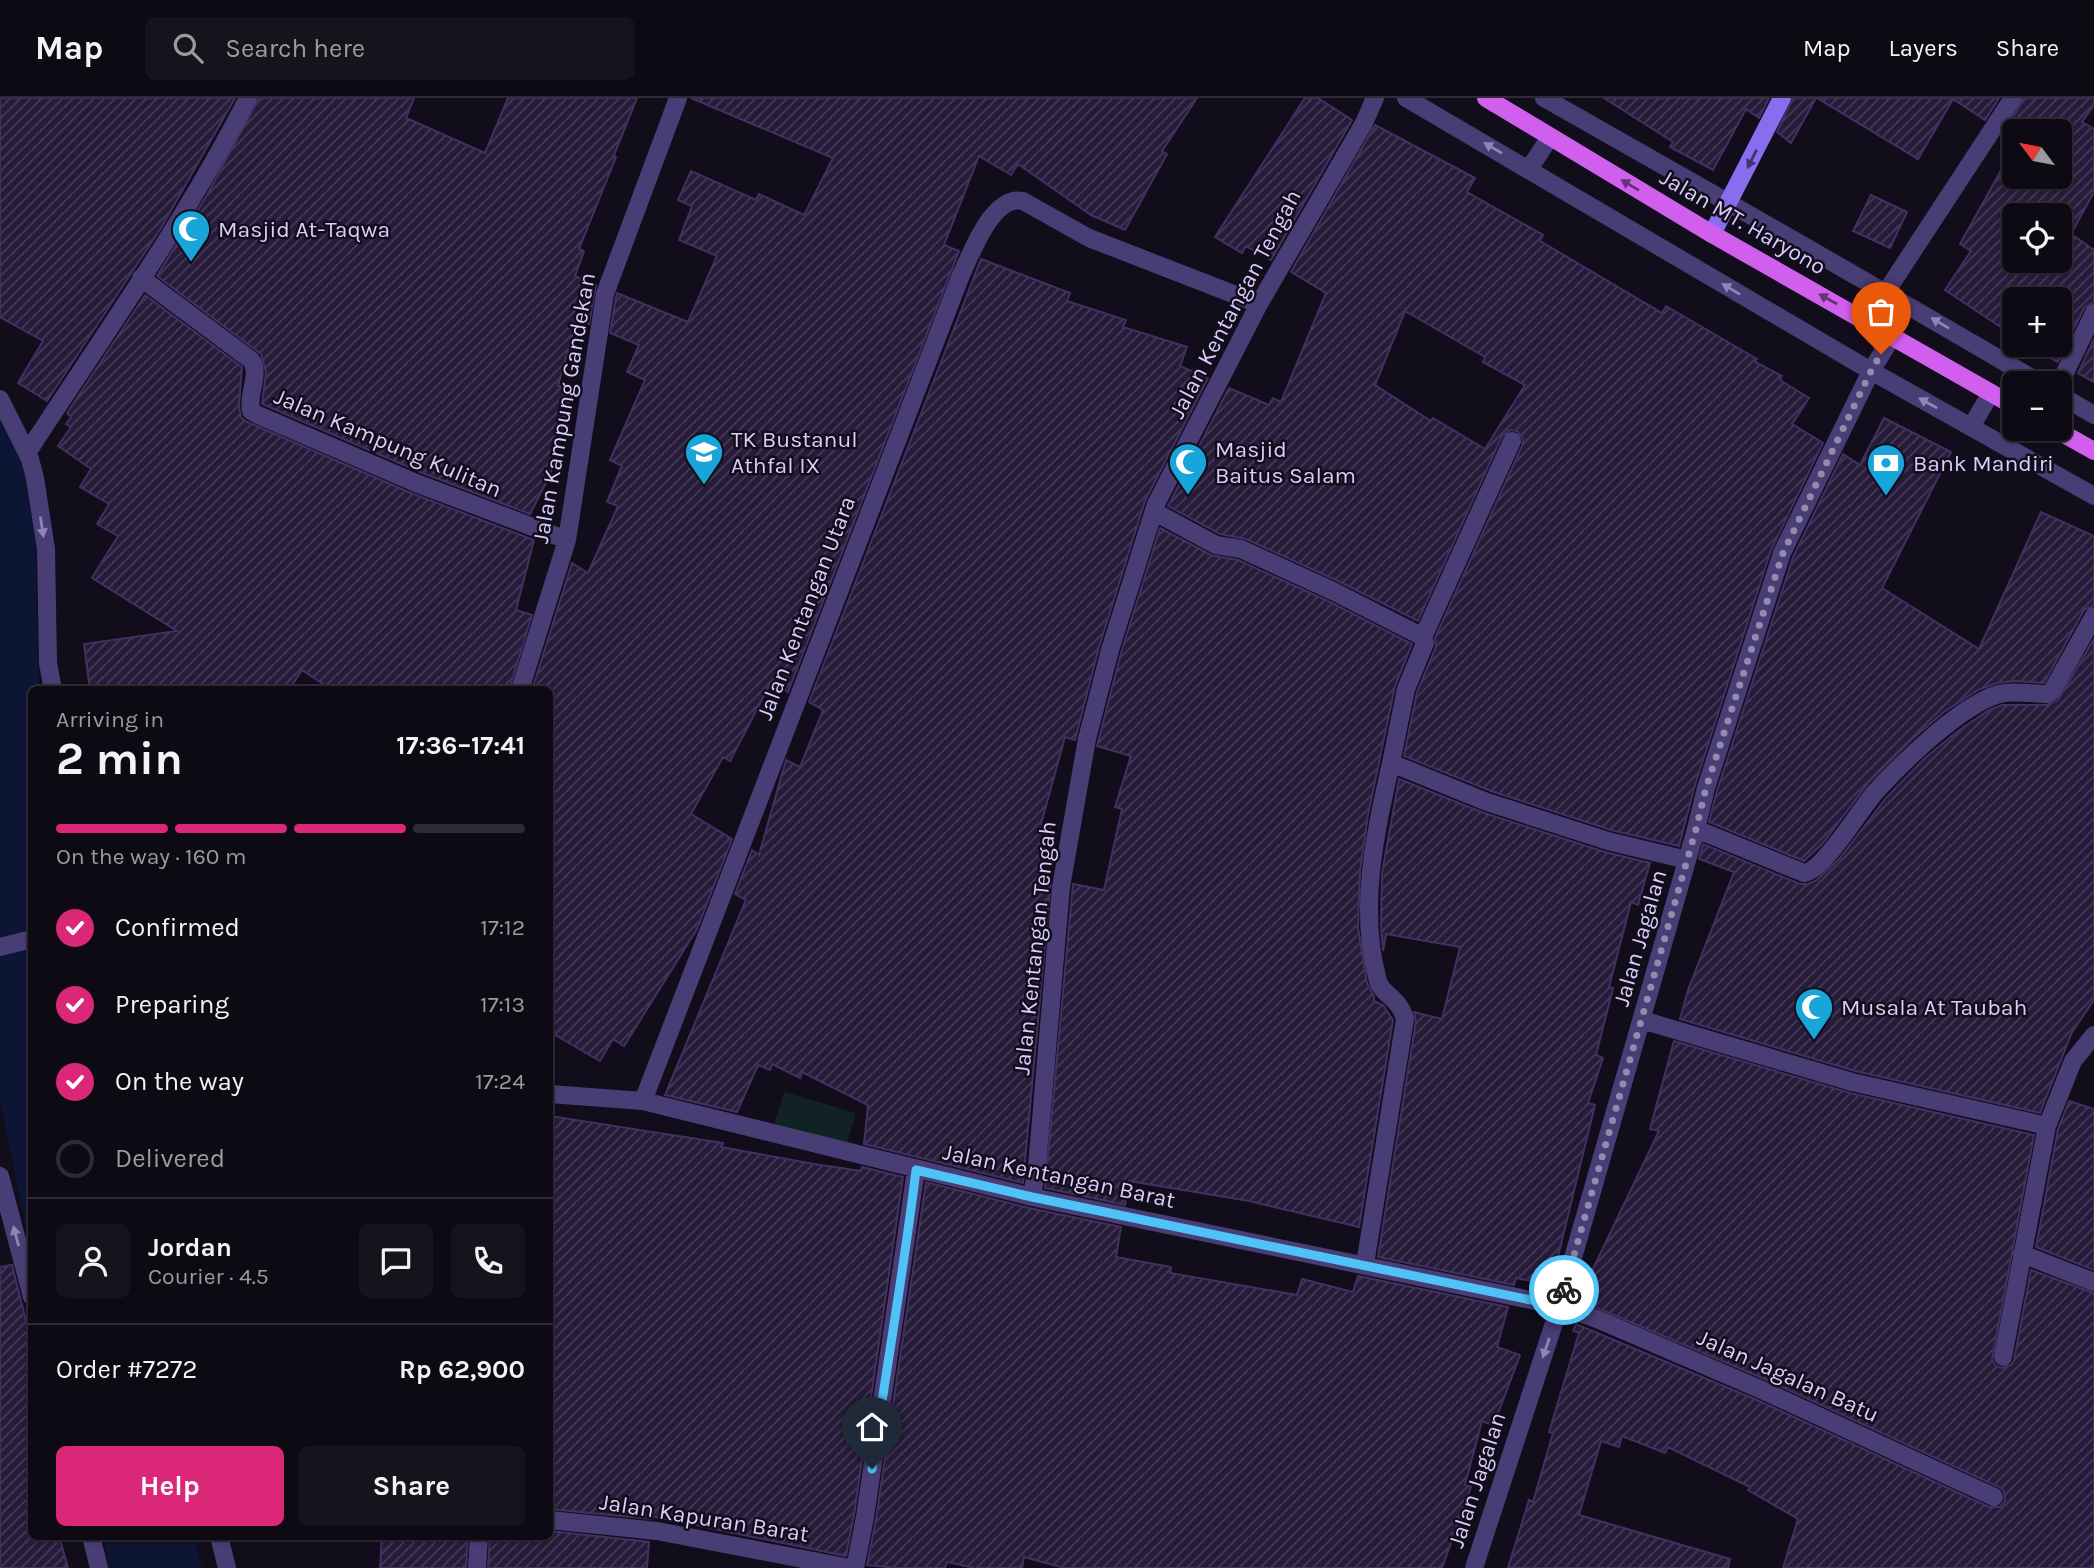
<!DOCTYPE html>
<meta charset="utf-8">
<style>
body{margin:0;font-family:Karla,sans-serif;background:#17131d;color:#f1f3f6;height:100vh;display:flex;flex-direction:column;font-size:26px;white-space:nowrap}
*{box-sizing:border-box;margin:0}
p{font-size:23px;color:#9b9aa0}
.icon{flex:none;width:38px;height:38px;fill:none;stroke:currentColor;stroke-width:2;stroke-linecap:round;stroke-linejoin:round}
.map{position:relative;flex:1;overflow:hidden}
.panel{position:absolute;left:28px;top:588px;width:525px;height:854px;display:flex;flex-direction:column;background:#0e0a14;border-radius:10px;box-shadow:0 2px 5px #0004,0 0 0 2px #2e2b34}
.panel>*{flex:none}
.needle{width:46px;rotate:302deg}
.fabs{position:absolute;left:2002px;top:21px;display:grid;gap:14px}
.fabs a{display:grid;place-items:center;width:70px;height:70px;border-radius:10px;background:#0e0a14;box-shadow:0 2px 5px #0004,0 0 0 2px #2e2b34;font-size:35px}
.pin{position:absolute;display:grid;place-items:center;width:60px;height:60px;color:#fff;margin:-72px -30px;border-radius:50% 50% 50% 0;rotate:-45deg;box-shadow:0 0 7px #0007}
.pin .icon{rotate:45deg}
.courier{position:absolute;display:grid;place-items:center;width:70px;height:70px;margin:-35px;border:5px solid #4fc3f7;border-radius:50%;background:#fff;color:#222;box-shadow:0 2px 9px #0007}
.headline em{font-style:normal;font-weight:700}
.headline div{display:flex;flex-direction:column-reverse}
.headline{display:flex;align-items:center;justify-content:space-between;height:119px;padding:0 28px}
h1{font-size:46px;font-weight:700;line-height:52px}
.bar{display:grid;grid-template-columns:repeat(4,1fr);gap:10px 7px;align-content:center;height:84px;padding:0 28px}
.bar i{height:9px;border-radius:5px;background:#2e2b34}
.bar .current{background:#db2777}
.bar p{grid-column:span 4}
.line{display:flex;align-items:center;gap:18px;padding:0 28px;border-top:2px solid #2e2b34}
.line div{flex:1}
.round{display:grid;place-items:center;flex:none;width:74px;height:74px;border-radius:10px;background:#17131d}
ol{padding:0 28px;list-style:none}
li{display:flex;align-items:center;gap:21px;height:77px}
li p{margin-inline-start:auto}
li .icon{padding:7px;border-radius:50%;background:#db2777;color:#fff;stroke-width:4}
li:last-child{color:#9b9aa0}
li i{width:38px;height:38px;border:4px solid #2e2b34;border-radius:50%}
.cta{display:flex;gap:14px;margin-top:auto;padding:14px 28px}
.cta a{flex:1;height:80px;border-radius:10px;background:#db2777;color:#fff;font-size:28px;font-weight:700;line-height:80px;text-align:center}
.cta a+a{background:#17131d;color:#f1f3f6}
header{display:flex;align-items:center;gap:42px;box-sizing:border-box;height:98px;padding:0 35px;background:#0e0a14;border-bottom:2px solid #2e2b34}
header strong{font-size:33px}
nav{display:flex;gap:38px;margin-inline-start:auto;font-size:24px}
.search{width:490px;height:63px;background:#17131d;display:flex;align-items:center;gap:18px;box-sizing:border-box;padding:0 24px;border-radius:10px;color:#9b9aa0;font-size:26px}
.map>svg:first-child{display:block}
</style>
<header>
<strong>Map</strong>
<div class="search"><svg class="icon" aria-label="search" viewBox="0 0 24 24"><circle cx="10" cy="10" r="6"/><path d="M15 15l6 6"/></svg>Search here</div>
<nav><a>Map</a><a>Layers</a><a>Share</a></nav>
</header>
<div class="map">
<svg width="2094" height="1470" viewBox="0 0 2094 1470">
<defs>
<pattern id="building-hatch" width="6" height="6" patternUnits="userSpaceOnUse" patternTransform="scale(1.75)"><rect width="6" height="6" fill="#271b3a"/><path d="M-1 1l2-2M0 6l6-6M5 7l2-2" fill="none" stroke="#463b57"/></pattern>
</defs>
<rect width="100%" height="100%" fill="#120d1b"/>
<!-- pitch -->
<path fill="#112224" d="M784 994 856 1015 844 1054 772 1033Z"/>
<!-- water -->
<path fill="#0d1534" d="M0 312C8 329 22 348 26 365 42 440 33 516 40 591L32 592 31 1153 0 1003Z
M104 1439H194L202 1470H109Z"/>
<!-- building -->
<path fill="url(#building-hatch)" stroke="#433063" stroke-width="2" fill-rule="evenodd" d="M0 0H235L161 130 47 303 18 285 43 243 0 219Z
M259 0H414L406 20 485 55 508 0H637L614 57 616 59 579 151 584 153 575 178 596 187 589 226 577 221 558 288 572 291 550 377 530 416 420 374 262 306 266 274 261 256 157 178 207 97Z
M691 0H1197L1162 53 1167 56 1125 132 1091 117 1018 66 1011 77 979 58 944 147 959 153 788 594 771 584 730 663 723 659 691 716 732 741 697 831 624 948 613 941 600 963 550 934V592H532L572 465 588 475 618 408 607 404 622 368 610 362 645 282 627 274 639 247 610 235 616 199 617 195 688 224 717 158 679 142 692 108 678 102 691 73 756 102 759 96 804 117 833 60Z
M1305 0H1318L1352 22 1271 162 1246 148 1242 155 1215 139Z
M1604 0H1769L1759 20 1746 11 1713 72 1670 49 1673 44Z
M1793 0H1816L1791 45 1777 34Z
M1817 0H1999L1985 22 1953 1 1918 61Z
M2024 0H2094V7L2082 24 2094 31V94L2071 136 2094 152V204L2084 210 2058 264 2027 247H2060V201H2014V238L1945 192 1971 153 1960 146 2014 49V79H2060V33H2014V40L2005 34ZM2014 117H2060V163H2014Z
M1375 27 1475 80 1467 94 1543 137 1540 143 1662 215 1666 208 1757 261 1755 264 1782 278 1780 282 1809 300 1792 326 1823 345 1771 452 1695 687 1679 748 1611 732 1491 693 1404 658 1417 594 1436 549 1435 540 1522 348 1523 341 1517 333 1510 332 1502 338 1418 523 1340 484 1246 441 1220 436 1168 408 1229 290 1269 307 1273 300 1281 304 1326 195 1291 174ZM1405 213 1485 259 1483 264 1525 287 1485 351 1433 320 1431 323 1375 287Z
M1871 97 1907 114 1890 150 1853 133Z
M981 161 1070 195 1067 203 1126 222 1123 229 1187 249 1180 268 1208 280 1145 403 1099 549 1075 642 1065 639 1041 726 1050 729 1038 778 1051 781 1023 1085 864 1046 868 1007 802 974 800 980 772 966 770 972 758 967 737 1014 665 997 746 802 735 796 752 752 759 757 786 662 800 669 823 612 809 604Z
M145 197 242 269 239 308 241 319 245 323 411 395 534 442 516 512 532 517 509 592H332L302 572 289 592H90L84 546 177 533 92 480 118 438 97 426 109 406 80 389 91 371 58 348 71 329 66 326 71 319 67 315Z
M2094 241V284L2078 275Z
M1884 320 1951 354 1882 490 1979 551 2041 414 2094 438V507L2084 512 2044 585 2016 583 1997 585 1978 592 1944 614 1910 643 1869 684 1823 745 1804 763 1709 724 1717 693 1793 459 1843 356 1860 367Z
M1160 430 1211 457 1238 462 1330 504 1412 546 1395 588 1368 717 1360 773 1358 830 1367 885 1374 899V903L1383 907 1393 922 1359 1129 1249 1103 1129 1083 1125 1107 1045 1090 1073 786 1104 792 1122 711 1115 709 1131 658 1097 648 1121 555Z
M2094 541V902L2072 934 2040 1015 1855 973 1680 921 1688 892 1734 774 1699 761 1703 746 1800 786H1808L1817 782 1840 760 1886 700 1925 660 1958 633 1989 612 2002 607H2047L2058 602Z
M1399 681 1484 715 1605 754 1650 765 1638 807 1631 804 1609 889 1613 890 1596 957 1603 960 1588 1005 1595 1007 1551 1187 1516 1180 1514 1187 1378 1159 1416 923 1414 914 1442 921 1460 849 1386 836 1383 853 1381 828 1382 775Z
M1674 943 1850 995 2034 1037 1992 1262 1996 1268 2002 1270 2011 1267 2014 1262 2031 1172 2094 1195V1470H1783L1798 1421 1748 1392 1750 1389 1668 1349 1665 1355 1622 1338 1619 1349 1601 1343 1579 1417 1730 1461 1728 1470H1508L1529 1402 1533 1404 1553 1335 1549 1334 1579 1235 1573 1233 1576 1226 1757 1302 1989 1409H2000L2005 1403 2004 1393 1999 1389 1767 1282 1583 1204 1585 1197 1581 1196 1659 1033 1650 1031Z
M2069 1003 2094 1011V1172L2036 1149 2058 1031Z
M550 1018 723 1045 721 1049 814 1066 861 1073 862 1069 903 1079 854 1417 846 1458 651 1418V1421L550 1411Z
M926 1084 1029 1110 1121 1129 1116 1159 1171 1169 1170 1175 1297 1197 1302 1181 1353 1194 1358 1178 1508 1209 1497 1249 1520 1257 1497 1318 1493 1317 1490 1326 1482 1323 1465 1387 1471 1389 1442 1470H1064L1024 1459 1022 1470H975L947 1464 945 1470H898L867 1467 876 1421Z
M12 1167 32 1247V1438H59L68 1470H0V1169Z
M550 1433 649 1444 647 1470H488L490 1438H550Z
M382 1438H468L466 1470H380Z"/>
<g fill="none" stroke-linecap="round" stroke-linejoin="round">
<!-- street -->
<path stroke="#493d75" stroke-width="18" d="M1406 0 1871 273 2094 398
M1544 0C1710 94 1876 188 2040 285
M1529 71 1550 39
M141 180 251 262C261 276 247 296 251 313L258 317 416 385 567 442
M1867 223 2013 0
M2060 285 2094 215
M2060 297 2094 317
M0 301 30 361 35 380 46 451 48 565 53 592
M1971 329 1991 295
M27 355C103 238 185 124 248 0
M1155 414 1216 447 1241 451 1335 494 1423 539 1425 545 1406 591 1391 665 1487 704 1608 743 1687 762
M1423 539 1512 343
M520 592 567 442 605 196 678 0
M1696 731 1804 775C1824 773 1862 708 1877 692 1904 663 1961 607 1999 596 2014 592 2031 596 2047 596L2052 593 2094 518
M0 849 32 841
M1642 922 1852 984 2047 1028
M550 996 643 1003 1032 1099 1560 1208 1597 1221 1762 1292 1994 1399
M643 1003 961 177C972 154 993 96 1023 103L1089 140 1259 206
M0 1078 32 1199
M1032 1099 1037 1068 1061 789 1087 641 1110 552 1156 406 1259 206 1364 25 1375 0
M2022 1156 2094 1184
M1365 1166 1405 921C1399 899 1382 897 1378 883 1358 811 1375 736 1391 665
M2003 1259 2047 1028 2073 963 2094 937
M550 1422 657 1433 850 1470
M91 1438 99 1470
M219 1438 227 1470
M477 1470 479 1438
M855 1470 865 1419 916 1072
M1474 1470 1556 1219 1696 731 1706 690 1782 455 1871 273 1892 239"/>
<!-- secondary -->
<path stroke="#876eef" stroke-width="18" d="M1712 136 1782 0"/>
<!-- primary -->
<path stroke="#d15fee" stroke-width="18" d="M1486 0 1712 136 2014 308
M2055 331 2094 353"/>
</g>
<!-- one-way arrows -->
<defs><path id="oneway-solid" d="M-6-.8H1V-3.2L6.5 0L1 3.2V.8H-6Z" transform="scale(1.75)"/></defs>
<g fill="#9185b8">
<use href="#oneway-solid" transform="translate(1493 50) rotate(-150)"/>
<use href="#oneway-solid" transform="translate(1731 191) rotate(-149)"/>
<use href="#oneway-solid" transform="translate(1940 225) rotate(-149)"/>
<use href="#oneway-solid" transform="translate(1928 305) rotate(-151)"/>
<use href="#oneway-solid" transform="translate(42 429) rotate(81)"/>
<use href="#oneway-solid" transform="translate(16 1138) rotate(-105)"/>
<use href="#oneway-solid" transform="translate(1546 1250) rotate(109)"/>
</g>
<use fill="#413470" href="#oneway-solid" transform="translate(1752 61) rotate(116)"/>
<g fill="#68327a">
<use href="#oneway-solid" transform="translate(1630 87) rotate(-149)"/>
<use href="#oneway-solid" transform="translate(1828 201) rotate(-151)"/>
</g>
<g fill="none" stroke-linecap="round" stroke-linejoin="round">
<!-- done -->
<path stroke="#938aac" stroke-width="7" stroke-dasharray="0 12.6" d="M1564 1192 1696 731 1706 690 1783 455 1871 273 1881 256"/>
<!-- route -->
<path stroke="#4fc3f7" stroke-width="9" d="M872 1371C886 1271 904 1172 916 1072L1032 1099 1560 1208 1564 1192"/>
</g>
<!-- icons -->
<defs>
<g id="mosque-pin" transform="scale(2.0125)"><path d="M0 17L-7.5 6A9.5 9.5 0 1 1 7.5 6Z" fill="#18a6da" stroke="#120d1b"/><path d="M3.5-4.9A6 6 0 1 0 3.5 4.9A5 5 0 1 1 3.5-4.9Z" fill="#fff"/></g>
<g id="school-pin" transform="scale(2.0125)"><path d="M0 17L-7.5 6A9.5 9.5 0 1 1 7.5 6Z" fill="#18a6da" stroke="#120d1b"/><path d="M0-5L7-2L0 1L-7-2ZM-4 1L0 2.5L4 1V4Q0 6-4 4Z" fill="#fff"/></g>
<g id="bank-pin" transform="scale(2.0125)"><path d="M0 17L-7.5 6A9.5 9.5 0 1 1 7.5 6Z" fill="#18a6da" stroke="#120d1b"/><path d="M-6-4H6V4H-6ZM0-2.3a2.3 2.3 0 1 0 0 4.6a2.3 2.3 0 1 0 0-4.6Z" fill="#fff"/></g>
</defs>
<g fill-rule="evenodd">
<use href="#mosque-pin" x="191" y="131"/>
<use href="#school-pin" x="704" y="354"/>
<use href="#mosque-pin" x="1188" y="364"/>
<use href="#bank-pin" x="1886" y="365"/>
<use href="#mosque-pin" x="1814" y="909"/>
</g>
<g text-anchor="middle" dominant-baseline="central" stroke-width="5" stroke-linejoin="round" paint-order="stroke">
<!-- street labels -->
<g font-size="23" fill="#d9cdfa" stroke="#120d1b">
<text transform="translate(1743 124) rotate(30)">Jalan MT. Haryono</text>
<text transform="translate(1235 206) rotate(-62)">Jalan Kentangan Tengah</text>
<text transform="translate(564 310) rotate(-80)">Jalan Kampung Gandekan</text>
<text transform="translate(388 345) rotate(23)">Jalan Kampung Kulitan</text>
<text transform="translate(806 510) rotate(-69)">Jalan Kentangan Utara</text>
<text transform="translate(1640 840) rotate(-74)">Jalan Jagalan</text>
<text transform="translate(1035 850) rotate(-84)">Jalan Kentangan Tengah</text>
<text transform="translate(1059 1078) rotate(12)">Jalan Kentangan Barat</text>
<text transform="translate(1788 1278) rotate(24)">Jalan Jagalan Batu</text>
<text transform="translate(1477 1382) rotate(-72)">Jalan Jagalan</text>
<text transform="translate(704 1420) rotate(9)">Jalan Kapuran Barat</text>
</g>
<!-- poi labels -->
<g font-size="23" fill="#d9cdfa" stroke="#120d1b" text-anchor="start">
<text x="218" y="131">Masjid At-Taqwa</text>
<text x="731" y="341">TK Bustanul<tspan x="731" dy="26">Athfal IX</tspan></text>
<text x="1215" y="351">Masjid<tspan x="1215" dy="26">Baitus Salam</tspan></text>
<text x="1913" y="365">Bank Mandiri</text>
<text x="1841" y="909">Musala At Taubah</text>
</g>
</g>
</svg>
<div class="fabs">
<a><svg class="needle" viewBox="-14 -14 28 28"><path d="M0-13l5 13h-10z" fill="#e53935"/><path d="M0 13l5-13h-10z" fill="#9b9aa0"/></svg></a>
<a><svg class="icon" aria-label="locate" viewBox="0 0 24 24"><circle cx="12" cy="12" r="6"/><path d="M12 2v4M12 18v4M2 12h4M18 12h4"/></svg></a>
<a>+</a>
<a>−</a>
</div>
<div class="pin" style="left:1881px;top:256px;background:#ea580c"><svg class="icon" aria-label="bag" viewBox="0 0 24 24"><path d="M5 8h14l-1 12H6zM9 8a3 3 0 0 1 6 0"/></svg></div>
<div class="pin" style="left:872px;top:1371px;background:#1f2937"><svg class="icon" aria-label="home" viewBox="0 0 24 24"><path d="M3 11l9-7 9 7M6 9v11h12V9"/></svg></div>
<div class="courier" style="left:1564px;top:1192px"><svg class="icon" aria-label="bike" viewBox="0 0 24 24"><circle cx="6" cy="16" r="4"/><circle cx="18" cy="16" r="4"/><path d="M6 16l4-8h5l3 8M10 8l3 8H6M13 5h3"/></svg></div>
<section class="panel">
<div class="headline"><div><h1>2 min</h1><p>Arriving in</p></div><em>17:36–17:41</em></div>
<div class="bar"><i class="current"></i><i class="current"></i><i class="current"></i><i></i><p>On the way · 160 m</p></div>
<ol>
<li><svg class="icon" aria-label="check" viewBox="0 0 24 24"><path d="M5 12l5 5 9-10"/></svg>Confirmed<p>17:12</p></li>
<li><svg class="icon" aria-label="check" viewBox="0 0 24 24"><path d="M5 12l5 5 9-10"/></svg>Preparing<p>17:13</p></li>
<li><svg class="icon" aria-label="check" viewBox="0 0 24 24"><path d="M5 12l5 5 9-10"/></svg>On the way<p>17:24</p></li>
<li><i></i>Delivered</li>
</ol>
<div class="line" style="height:126px"><a class="round"><svg class="icon" aria-label="person" viewBox="0 0 24 24"><circle cx="12" cy="8" r="4"/><path d="M4 21q1-7 8-7t8 7"/></svg></a><div><b>Jordan</b><p>Courier · 4.5</p></div><a class="round"><svg class="icon" aria-label="chat" viewBox="0 0 24 24"><path d="M4 5h16v11H9l-5 4z"/></svg></a><a class="round"><svg class="icon" aria-label="phone" viewBox="0 0 24 24"><path d="M5 4h4l2 5-3 2q2 4 5 5l2-3 5 2v4C11 20 4 13 5 4z"/></svg></a></div>
<div class="line" style="height:91px"><div>Order #7272</div><b>Rp 62,900</b></div>
<div class="cta"><a>Help</a><a>Share</a></div>
</section>
</div>
